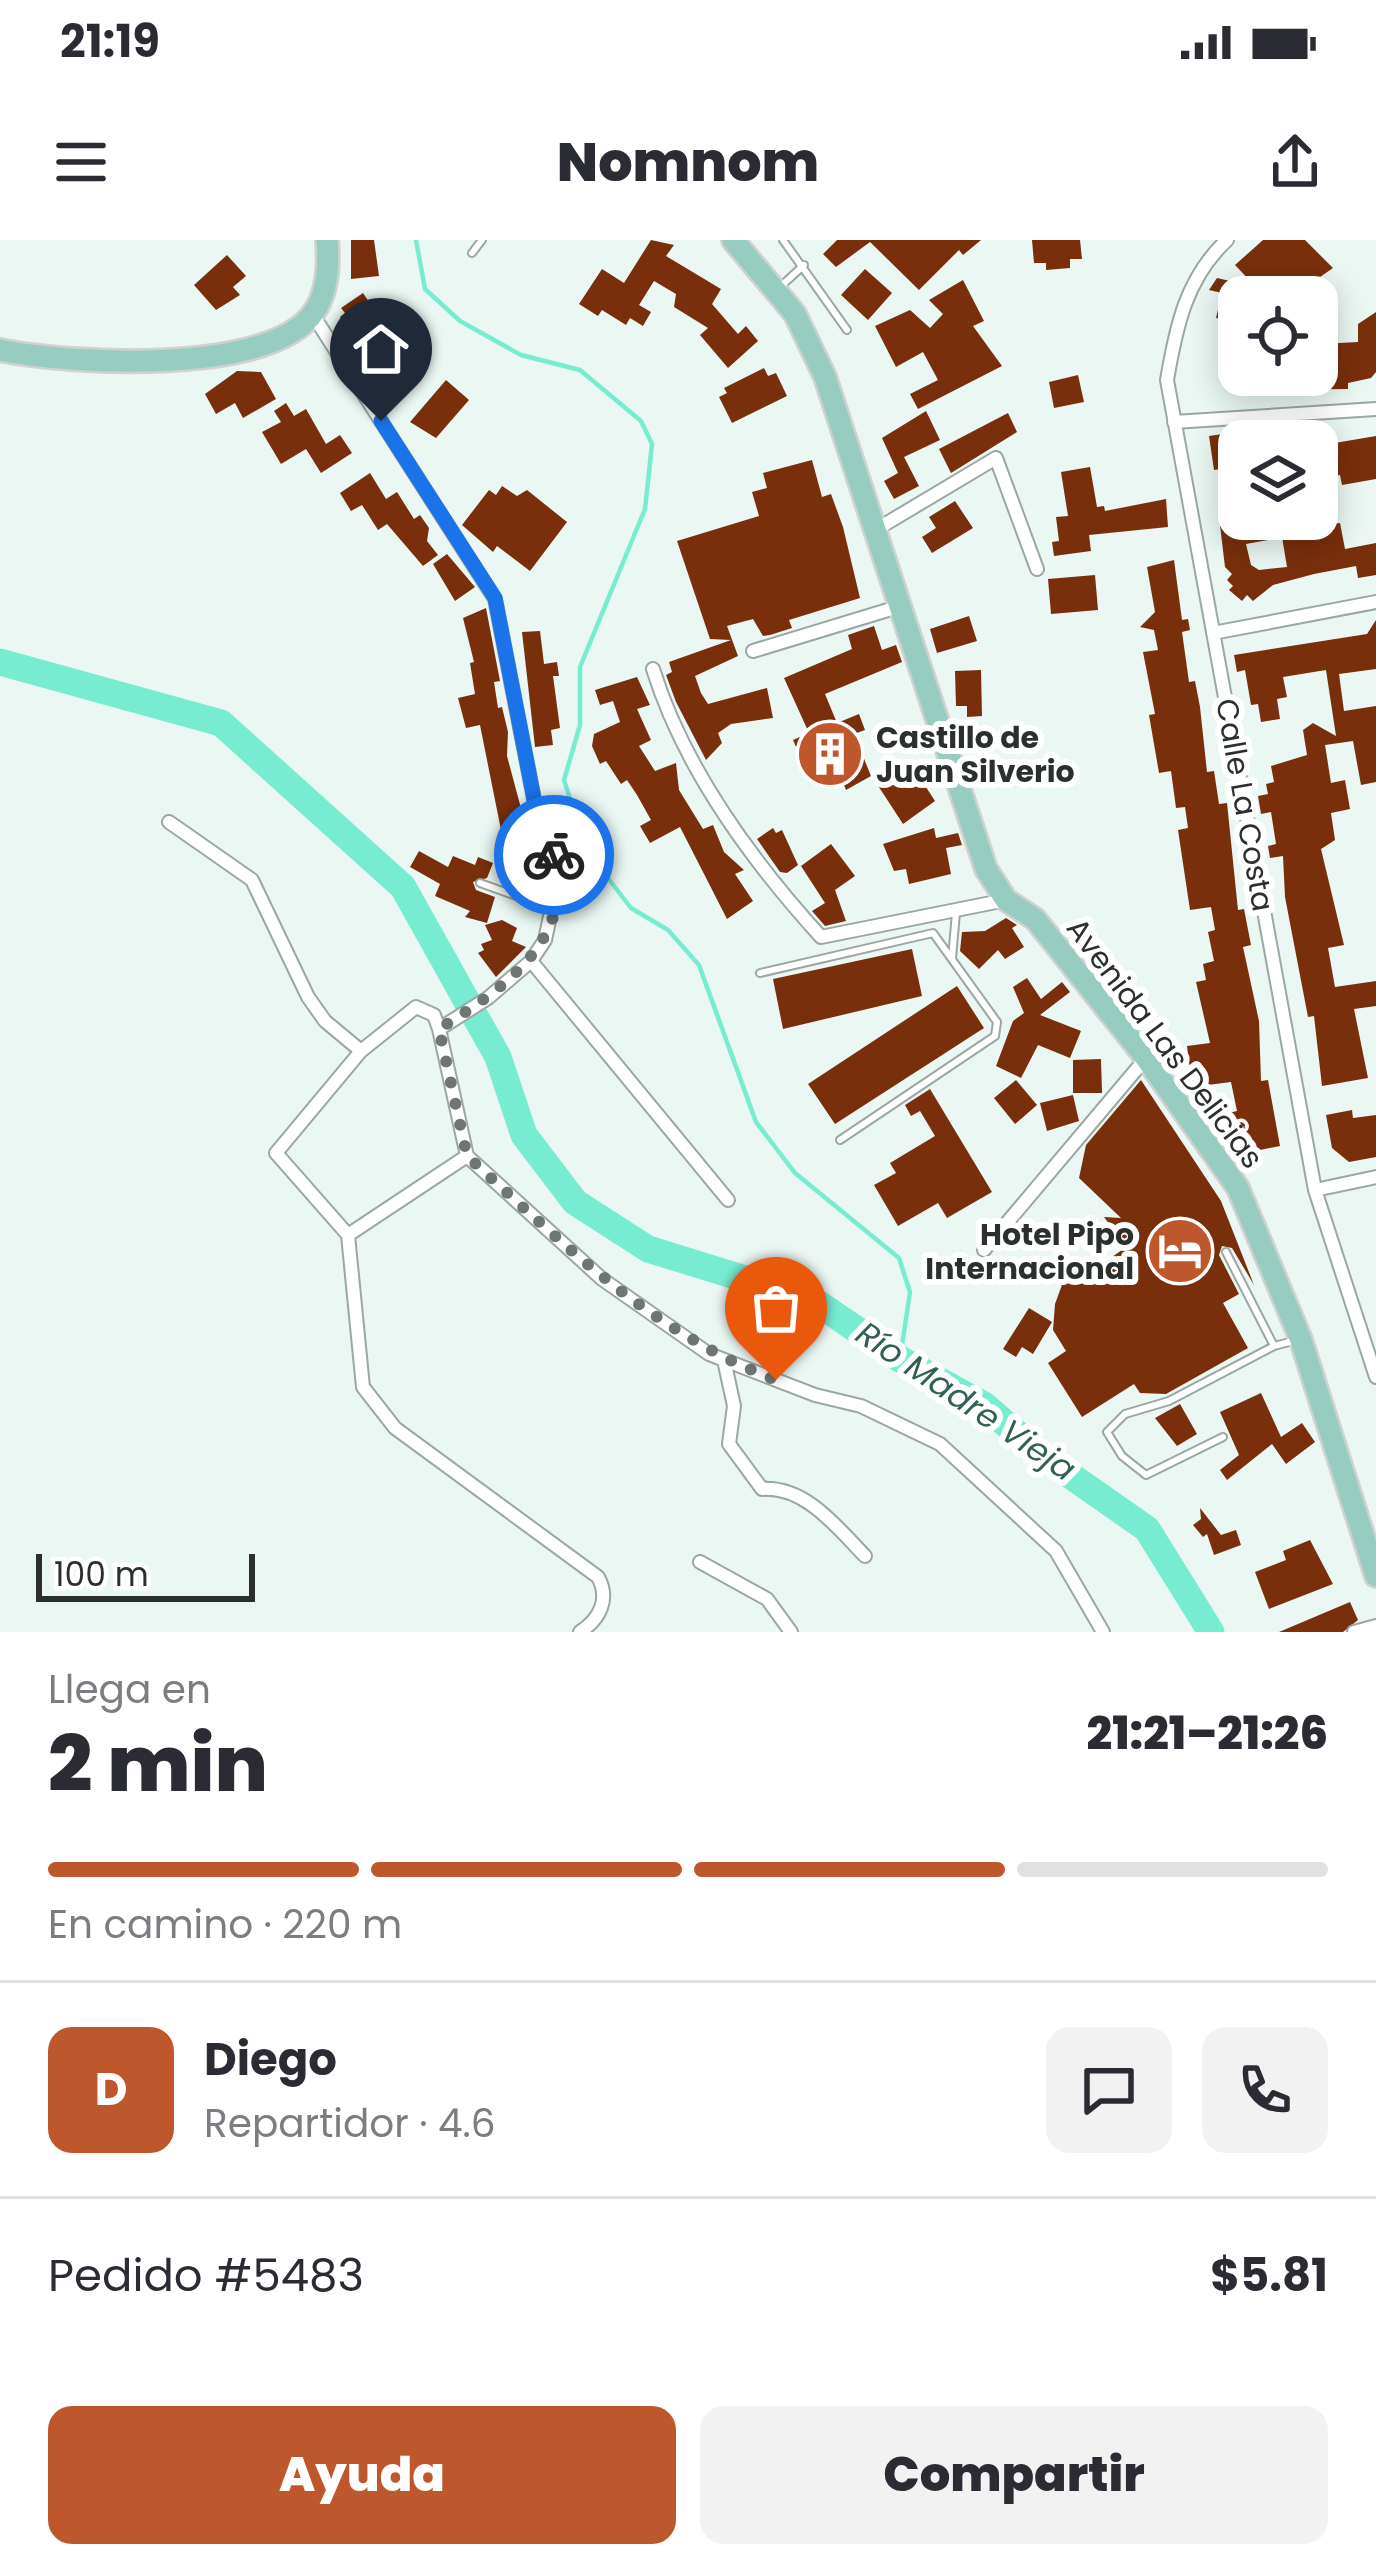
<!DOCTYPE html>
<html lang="es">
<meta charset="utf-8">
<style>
body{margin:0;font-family:Poppins,sans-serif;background:#f2f2f3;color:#2b2b33;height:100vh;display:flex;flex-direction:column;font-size:45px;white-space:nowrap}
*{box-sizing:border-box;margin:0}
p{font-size:39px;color:#7c7c81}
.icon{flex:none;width:66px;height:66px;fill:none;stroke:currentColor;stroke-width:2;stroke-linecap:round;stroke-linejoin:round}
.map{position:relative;height:1392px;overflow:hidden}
.panel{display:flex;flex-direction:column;background:#fff;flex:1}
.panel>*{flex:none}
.tools{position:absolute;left:1218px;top:36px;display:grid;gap:24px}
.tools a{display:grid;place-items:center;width:120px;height:120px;border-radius:24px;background:#fff;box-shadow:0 6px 30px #0003;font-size:60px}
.scale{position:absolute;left:36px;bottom:30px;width:219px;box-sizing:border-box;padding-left:12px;border:6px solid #2b302e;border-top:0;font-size:33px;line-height:42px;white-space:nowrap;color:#2b302e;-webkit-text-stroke:9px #fff;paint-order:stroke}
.pin{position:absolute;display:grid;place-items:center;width:102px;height:102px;color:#fff;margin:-123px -51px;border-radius:50% 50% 50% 0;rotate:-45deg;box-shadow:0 0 12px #0007}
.pin .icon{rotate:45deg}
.courier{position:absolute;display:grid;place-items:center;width:120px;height:120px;margin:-60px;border:9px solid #1a73e8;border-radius:50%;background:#fff;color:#222;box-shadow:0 3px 15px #0007}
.summary em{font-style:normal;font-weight:800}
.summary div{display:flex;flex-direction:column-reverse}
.summary{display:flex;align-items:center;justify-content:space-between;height:204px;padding:0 48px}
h1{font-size:78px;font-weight:800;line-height:90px}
.bar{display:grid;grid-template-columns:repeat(4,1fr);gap:18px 12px;align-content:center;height:144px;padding:0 48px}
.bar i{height:15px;border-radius:9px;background:#e1e1e2}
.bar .current{background:#be572c}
.bar p{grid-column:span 4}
.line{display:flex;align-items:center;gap:30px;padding:0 48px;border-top:3px solid #e1e1e2}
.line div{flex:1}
.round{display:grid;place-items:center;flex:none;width:126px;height:126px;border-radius:24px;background:#f2f2f3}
.button{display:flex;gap:24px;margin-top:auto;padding:24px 48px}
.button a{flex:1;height:138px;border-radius:24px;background:#be572c;color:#fff;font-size:48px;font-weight:800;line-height:138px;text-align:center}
.button a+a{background:#f2f2f3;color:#2b2b33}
.status{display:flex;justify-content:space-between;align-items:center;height:84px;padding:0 60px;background:#fff;direction:ltr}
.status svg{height:33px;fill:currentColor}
header{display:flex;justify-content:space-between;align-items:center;height:156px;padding:0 48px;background:#fff;font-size:54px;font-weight:800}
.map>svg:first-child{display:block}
</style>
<div class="status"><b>21:19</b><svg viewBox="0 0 49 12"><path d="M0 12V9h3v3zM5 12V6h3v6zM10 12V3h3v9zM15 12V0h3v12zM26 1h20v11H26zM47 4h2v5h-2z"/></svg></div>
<header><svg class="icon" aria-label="menu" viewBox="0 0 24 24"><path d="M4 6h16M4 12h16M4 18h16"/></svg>Nomnom<svg class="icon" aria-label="share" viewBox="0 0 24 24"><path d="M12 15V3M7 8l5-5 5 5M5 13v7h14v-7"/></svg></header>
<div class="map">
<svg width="1376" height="1392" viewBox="0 0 1376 1392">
<rect width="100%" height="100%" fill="#eaf7f3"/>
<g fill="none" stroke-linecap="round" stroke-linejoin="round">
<!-- stream -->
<path stroke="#78ecd1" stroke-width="4.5" d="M416 0 425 49 460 81 521 115 580 130 641 181 652 204 645 269 580 427V485L564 540 587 611 631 668 668 690 699 725 756 882 795 933 899 1018 910 1052 900 1119"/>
<!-- river -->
<path stroke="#78ecd1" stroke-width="27" d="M0 422 221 483 403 647 498 817 524 895 575 962 648 1009 813 1060 900 1119 984 1165 1044 1217 1147 1289 1211 1392"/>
</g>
<!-- building -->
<path fill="#792f0c" d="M351 0H374L379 36 351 39Z
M651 0 674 5 666 16 721 49 712 64 738 94 746 86 758 101 728 128 700 95 708 88 674 67 676 54 654 41 639 65 651 72 643 86 630 78 626 85 602 70 598 76 579 64 602 29 624 43Z
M837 0H981L963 15 959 10 919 50 870 2 836 27 823 14Z
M1032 0H1080L1082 19H1070V28L1046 30V23H1034Z
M1263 0H1305L1333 28 1310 44 1305 39 1285 57H1239V83L1216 78 1222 53 1209 50 1217 38 1256 47 1235 25Z
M227 15 246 36 233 47 240 55 216 70 194 45Z
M865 29 892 53 868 80 841 55Z
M963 40 984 81 973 86 1002 126 918 169 910 154 938 140 923 112 896 127 875 86 910 70 930 88 943 74 929 60Z
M363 53 375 71 364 78 370 87 354 98 340 77 345 73 341 68Z
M1376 72V132L1371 138 1348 143V149L1272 150 1271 135H1317L1321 104 1358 102V84Z
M373 112 400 140 389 151 383 145 377 151 360 127Z
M764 128 768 136 776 133 787 156 732 183 719 157 727 153 724 148Z
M237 131 261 132 276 159 243 178 235 163 216 174 205 154Z
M1078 135 1084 162 1054 168 1049 142Z
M446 140 469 160 436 198 410 182Z
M286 163 294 176 306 169 326 204 340 195 352 213 321 233 306 209 281 224 262 192 281 182 274 171Z
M926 171 940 200 904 217 919 246 894 259 884 241 898 233 882 198Z
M1008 173 1017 192 951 233 939 209Z
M1257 189 1259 201H1239V237L1228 238 1227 228 1214 230 1209 196Z
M1376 196V239L1342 245 1340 235 1317 239V206Z
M812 220 822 257 831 254 843 287 860 358 789 380 792 388 770 395 763 396 753 379 727 386 738 416 695 436 701 453 708 464 767 448 773 478 731 484 718 493 722 503 706 520 676 462 666 435 672 432 669 422 731 400 710 399 677 301 759 276 752 252 767 248 763 233Z
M1090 227 1097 267 1104 266 1105 271 1166 259 1168 287 1089 295 1091 311 1054 316 1052 302 1059 301 1056 277 1068 276 1061 232Z
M370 233 386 259 397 252 414 279 420 275 429 288 427 301 438 315 423 326 387 284 378 290 362 265 351 271 340 253Z
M502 246 517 256 527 250 567 282 530 331 497 306 493 312 462 285 489 250 496 255Z
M955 261 973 288 932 313 922 297 936 288 929 277Z
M1239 273V279H1264L1268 300 1246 304 1251 325 1259 330 1287 327 1281 291 1340 283 1345 309 1376 303V335L1358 338 1356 326 1314 334 1273 345 1253 361 1247 355 1242 361 1229 350 1233 346 1227 340 1232 334 1225 327 1219 277Z
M447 314 475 347 455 361 433 324Z
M1174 320 1182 380 1188 379 1190 390 1182 392 1189 442 1195 441 1200 467 1207 532 1214 531 1219 564 1227 563 1238 670 1244 669 1251 705 1243 707 1259 781 1261 841 1268 840 1280 906 1245 913 1240 885 1220 889 1217 876 1237 871 1231 842 1192 847 1187 806 1210 803 1196 742 1206 740 1203 724 1214 721 1208 692 1215 690 1211 667 1190 670 1178 590 1188 588 1185 567 1176 568 1171 531 1159 533 1149 475 1155 474 1143 412 1158 410 1154 390 1140 387 1155 372 1147 327Z
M1095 335 1098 370 1051 374 1048 339Z
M486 368 500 441 494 442 498 468 502 467 508 492 507 516 529 598 522 600 529 613 521 623 539 628 547 638 544 656 514 647 520 624 505 632 496 615 505 610 480 485 466 488 458 458 475 454 470 423 474 422 463 378Z
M969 376 977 401 937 413 930 389Z
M1376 380V429L1339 434 1344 471 1376 466V542L1361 545 1353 501 1325 505 1331 543 1345 540 1350 569 1331 573 1335 600 1321 609 1344 705 1328 708 1335 747 1376 741V766L1354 769 1368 838 1322 846 1314 776 1308 777 1285 657 1283 616 1270 618 1268 606 1276 604 1271 572 1261 574 1258 556 1268 554 1266 544 1274 542 1271 526 1307 515 1303 490 1313 483 1336 496 1326 430 1283 437 1287 457 1277 459 1280 479 1261 482 1258 464 1251 465 1245 430 1237 432 1234 415 1367 394Z
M874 386 882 410 896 405 902 422 825 454 837 483 859 474 865 490 854 494 871 536 846 550 837 528 814 537 810 528 806 530 793 500 809 493 784 438 852 409 848 395Z
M540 391 544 424 557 422 559 436H553L560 488 551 490 553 505 535 507 522 392Z
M981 430 982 476 967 477V466H956L955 431Z
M637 437 650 465 637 469 651 500 639 506 655 531 676 523 679 550 703 589 713 585 724 612 744 630 735 634 753 661 727 679 680 587 650 603 640 586 651 580 637 555 627 540 621 544 606 521 600 524 592 506 594 494 620 482 613 461 600 465 595 450Z
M913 527 935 561 903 584 875 541 888 533 893 540Z
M773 588 776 593 782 590 798 625 787 633 780 632 757 599Z
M934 588 936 598 958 593 962 605 946 608 951 634 909 644 906 629 894 631 883 604Z
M831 604 855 636 835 650 846 681 825 686 812 671 825 663 801 626Z
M419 611 448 627 453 616 475 625 478 617 493 623 487 638 473 642 476 650 495 657 487 683 465 677 470 671 435 656 440 644 410 627Z
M1006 678 1017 685 1012 688 1024 707 1005 719 998 710 979 729 960 711 962 692 985 691Z
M502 680 517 688 512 701 526 707 496 737 478 713 484 710 481 704 492 700 485 685Z
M912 709 922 756 783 789 773 739Z
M1027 738 1041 759 1062 742 1070 752 1040 775 1081 791 1070 818 1038 805 1021 838 996 826 1013 781 1024 773 1013 747Z
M957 746 984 788 835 884 808 844Z
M1101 819 1102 853H1073V820Z
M1016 840 1037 865 1015 884 994 858Z
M1141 840 1221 961 1254 1045 1232 1008 1222 1006 1219 1015 1239 1054 1223 1063 1248 1108 1166 1154 1140 1153 1134 1144 1082 1177 1048 1123 1066 1111 1053 1090 1055 1064 1063 1042 1093 1020 1098 1027 1126 1007 1104 977 1121 978 1079 938 1086 905Z
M930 849 992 952 947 978 938 963 898 986 874 945 896 933 890 923 935 896 920 871 911 876 905 865Z
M1073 855 1079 881 1047 891 1040 863Z
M1352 870 1353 878 1376 875V917L1349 922 1332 908 1326 875Z
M1029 1068 1052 1082 1033 1114 1022 1107 1016 1117 1003 1109Z
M1261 1153 1281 1197 1302 1183 1315 1202 1286 1224 1272 1204 1227 1240 1220 1230 1239 1215 1220 1172Z
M1180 1164 1197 1194 1177 1206 1155 1178Z
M1200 1268 1221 1295 1236 1290 1241 1305 1214 1315 1207 1294 1203 1297 1193 1285 1201 1279Z
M1310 1300 1333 1344 1269 1369 1255 1332 1286 1320 1283 1311Z
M1350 1362 1358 1380 1343 1392H1279Z"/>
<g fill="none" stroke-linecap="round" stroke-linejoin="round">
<!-- lane casing -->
<g stroke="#9ca7a4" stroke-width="10">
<path id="lane" d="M783 0 847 90
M472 13 482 0
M779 48 804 25
M480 643 550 668
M952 718 956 673
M760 733 933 693 997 782 995 796 840 900
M1226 1012 1274 1106 1297 1100
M1223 1197 1146 1235 1122 1216 1107 1192 1125 1174 1169 1161 1274 1106"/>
</g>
<!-- street casing -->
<g stroke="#9ca7a4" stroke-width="16">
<path id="street" d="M1227 0C1186 38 1176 87 1167 140L1315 950 1376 1137
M313 75 495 359 534 559 559 634 545 700 531 721 488 758 439 789
M1174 182 1376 169
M877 289 996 218 1037 329
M1213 393 1376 362
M753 411 901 366
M653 429C684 529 751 620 821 697L1006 660
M169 582 252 640 308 757 325 781 361 811
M531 721 728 960
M1315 950 1376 937
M348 995 467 916
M984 1010 1146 818
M724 1120 734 1166 729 1204 762 1249C805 1246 836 1286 865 1316
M700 1322 767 1359 791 1392
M580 1392C600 1379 610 1359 598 1337L395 1188 363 1147 348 995 276 913 361 811 416 767 434 775 439 789 467 916 602 1039 709 1114 815 1155 861 1166 940 1204 1056 1311 1103 1392
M1354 1392 1376 1386"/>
</g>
<!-- primary casing -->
<g stroke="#d0d1d1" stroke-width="26">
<path id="primary" d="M733 0 795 74 825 137 986 629 1006 660 1035 679 1146 818 1238 948 1301 1100 1376 1336
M0 110C67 124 271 136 314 72 328 52 329 23 327 0"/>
</g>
<!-- lane -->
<use href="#lane" stroke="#fff" stroke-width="6"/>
<!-- street -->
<use href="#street" stroke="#fff" stroke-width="12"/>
<!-- primary -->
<use href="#primary" stroke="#97cdc0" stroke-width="21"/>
</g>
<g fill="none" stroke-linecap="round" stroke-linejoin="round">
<!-- done -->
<path stroke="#6e7673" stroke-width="12" stroke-dasharray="0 21.6" d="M554 615C577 700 501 750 439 789L467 916C565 1005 651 1092 776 1140"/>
<!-- route -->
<path stroke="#1a73e8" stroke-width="15" d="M381 181 495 358 534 559 554 615"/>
</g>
<!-- icons -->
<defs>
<g id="building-disc" transform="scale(3.45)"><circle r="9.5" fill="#be572c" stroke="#fff"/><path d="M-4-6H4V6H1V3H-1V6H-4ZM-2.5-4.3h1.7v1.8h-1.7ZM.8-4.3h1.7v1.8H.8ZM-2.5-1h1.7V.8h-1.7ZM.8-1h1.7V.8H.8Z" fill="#fff"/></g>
<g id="hotel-disc" transform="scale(3.45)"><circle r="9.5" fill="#be572c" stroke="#fff"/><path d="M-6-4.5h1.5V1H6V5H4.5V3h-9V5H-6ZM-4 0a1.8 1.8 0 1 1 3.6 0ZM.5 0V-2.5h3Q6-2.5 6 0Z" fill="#fff"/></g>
</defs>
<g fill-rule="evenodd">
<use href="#building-disc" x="830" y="514"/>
<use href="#hotel-disc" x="1180" y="1011"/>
</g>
<g text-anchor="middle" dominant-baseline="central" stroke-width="12" stroke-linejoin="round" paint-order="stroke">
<!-- poi labels -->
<g font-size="30" font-weight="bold" fill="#2b302e" stroke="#fff" text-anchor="start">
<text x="876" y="497">Castillo de<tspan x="876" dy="34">Juan Silverio</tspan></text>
<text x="1134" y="994" text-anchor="end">Hotel Pipo<tspan x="1134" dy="34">Internacional</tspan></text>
</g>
<!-- street labels -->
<g font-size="30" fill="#2b302e" stroke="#fff">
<text transform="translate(1245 565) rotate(80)">Calle La Costa</text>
<text transform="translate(1165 803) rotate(53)">Avenida Las Delicias</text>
</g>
<!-- water labels -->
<g font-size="33" font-style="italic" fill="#306155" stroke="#fff">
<text transform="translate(966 1161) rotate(34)">Río Madre Vieja</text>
</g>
</g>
</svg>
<div class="tools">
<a><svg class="icon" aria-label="locate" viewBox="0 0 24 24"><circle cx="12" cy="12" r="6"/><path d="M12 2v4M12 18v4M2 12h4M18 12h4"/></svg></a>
<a><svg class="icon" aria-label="layers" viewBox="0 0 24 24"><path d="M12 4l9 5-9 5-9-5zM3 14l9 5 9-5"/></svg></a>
</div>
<div class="scale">100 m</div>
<div class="pin" style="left:776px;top:1140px;background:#ea580c"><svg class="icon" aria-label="bag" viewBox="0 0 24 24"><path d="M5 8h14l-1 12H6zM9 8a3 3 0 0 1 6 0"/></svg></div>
<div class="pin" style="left:381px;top:181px;background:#1f2937"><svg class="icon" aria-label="home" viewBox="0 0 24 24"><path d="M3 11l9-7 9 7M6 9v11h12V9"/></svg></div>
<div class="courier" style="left:554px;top:615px"><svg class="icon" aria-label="bike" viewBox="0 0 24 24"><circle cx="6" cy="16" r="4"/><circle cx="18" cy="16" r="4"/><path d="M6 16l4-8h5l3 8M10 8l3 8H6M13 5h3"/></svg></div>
</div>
<section class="panel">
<div class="summary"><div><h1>2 min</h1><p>Llega en</p></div><em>21:21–21:26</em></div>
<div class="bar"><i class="current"></i><i class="current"></i><i class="current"></i><i></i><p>En camino · 220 m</p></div>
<div class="line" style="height:216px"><b class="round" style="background:#be572c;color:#fff">D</b><div><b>Diego</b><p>Repartidor · 4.6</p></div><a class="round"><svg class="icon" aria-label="chat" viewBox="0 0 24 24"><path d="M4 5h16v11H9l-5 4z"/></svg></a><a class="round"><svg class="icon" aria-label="phone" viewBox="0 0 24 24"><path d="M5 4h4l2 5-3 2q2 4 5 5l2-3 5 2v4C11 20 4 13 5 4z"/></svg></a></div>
<div class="line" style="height:156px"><div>Pedido #5483</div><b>$5.81</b></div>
<div class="button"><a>Ayuda</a><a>Compartir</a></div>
</section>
